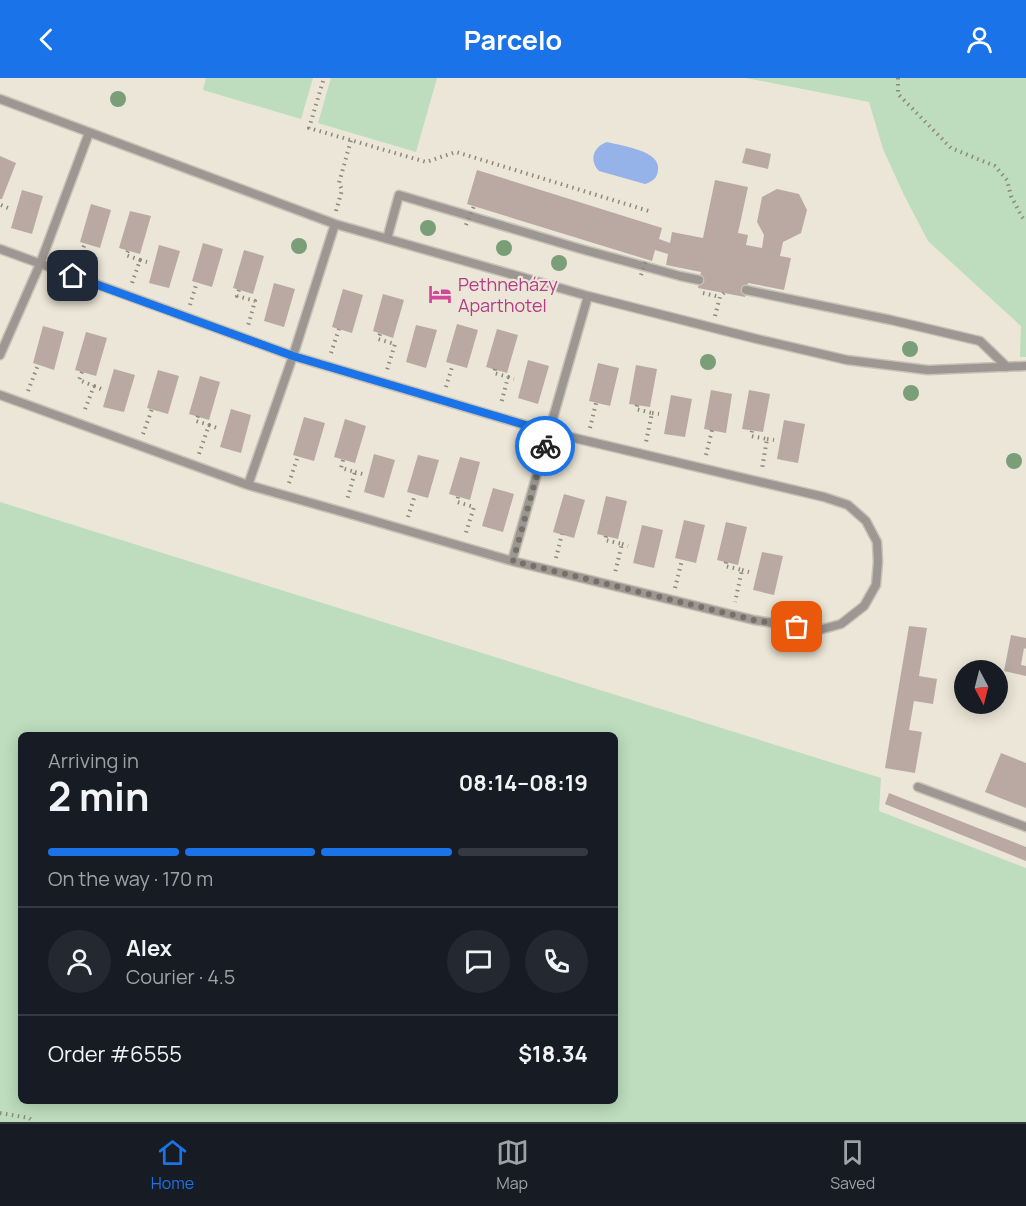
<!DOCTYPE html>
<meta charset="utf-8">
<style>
body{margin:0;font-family:Manrope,sans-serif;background:#242831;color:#f1f3f6;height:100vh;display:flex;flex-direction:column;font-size:22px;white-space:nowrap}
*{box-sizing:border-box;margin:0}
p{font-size:20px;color:#9ea1a6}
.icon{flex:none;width:33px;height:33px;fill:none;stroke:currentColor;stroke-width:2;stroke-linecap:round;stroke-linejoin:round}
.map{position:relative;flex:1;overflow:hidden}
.sheet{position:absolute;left:18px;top:654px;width:600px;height:372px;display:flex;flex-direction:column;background:#171b24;border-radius:9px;box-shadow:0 3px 15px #0003}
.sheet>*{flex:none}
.needle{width:39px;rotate:173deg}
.tools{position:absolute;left:954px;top:582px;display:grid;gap:12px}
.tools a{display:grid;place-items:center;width:54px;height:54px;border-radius:50%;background:#171b24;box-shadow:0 3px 15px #0003;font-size:30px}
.pin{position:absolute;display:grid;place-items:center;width:51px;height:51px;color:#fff;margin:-26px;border-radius:12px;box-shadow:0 3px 9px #0006}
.courier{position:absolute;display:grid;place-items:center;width:60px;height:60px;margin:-30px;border:4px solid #1a73e8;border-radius:50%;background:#fff;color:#222;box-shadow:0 2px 8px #0007}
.overview em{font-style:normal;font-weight:700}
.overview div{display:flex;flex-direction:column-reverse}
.overview{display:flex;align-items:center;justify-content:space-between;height:102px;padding:0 30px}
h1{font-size:39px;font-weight:700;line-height:45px}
.bar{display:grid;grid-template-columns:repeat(4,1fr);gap:9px 6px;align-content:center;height:72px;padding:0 30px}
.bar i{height:8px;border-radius:4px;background:#363941}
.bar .on{background:#1a73e8}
.bar p{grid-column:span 4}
.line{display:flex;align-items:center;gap:15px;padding:0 30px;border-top:2px solid #363941}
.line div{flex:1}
.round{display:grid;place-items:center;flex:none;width:63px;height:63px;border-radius:32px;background:#242831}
header{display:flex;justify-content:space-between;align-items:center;height:78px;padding:0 30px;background:#1a73e8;color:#fff;font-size:27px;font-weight:700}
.menu{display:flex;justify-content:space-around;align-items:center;height:84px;border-top:2px solid #363941;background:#171b24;font-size:16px;color:#9ea1a6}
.menu a{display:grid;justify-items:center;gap:3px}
.menu .on{color:#1a73e8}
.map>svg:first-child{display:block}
</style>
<header><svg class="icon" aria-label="back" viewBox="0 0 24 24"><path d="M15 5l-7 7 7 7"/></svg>Parcelo<svg class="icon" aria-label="person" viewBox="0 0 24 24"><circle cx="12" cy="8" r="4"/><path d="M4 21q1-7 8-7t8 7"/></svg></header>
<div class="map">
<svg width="1026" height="1044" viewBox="0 0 1026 1044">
<rect width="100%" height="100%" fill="#ebe6d7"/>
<!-- green -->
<path fill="#bdddbe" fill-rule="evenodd" d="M206 0H313L301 41 203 12Z
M331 0H437L416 74 318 45Z
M746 0H1026V279H1020L1021 248 928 163 904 117 883 71 869 24Z
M0 424 881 700 879 733 1026 790V1044H0ZM21 657H615V1023H21Z"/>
<!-- water -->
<path fill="#95b3e8" d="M607 64C621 68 662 72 658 93 657 100 652 104 645 106L599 93C589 82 593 69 607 64Z"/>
<!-- building -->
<path fill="#baa9a3" d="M746 70 771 76 768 91 742 85Z
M0 78 16 85 2 121H0Z
M477 92 662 150 659 161 670 165 672 154 703 160 715 102 748 109 738 155 748 157 746 167 762 170 764 157 757 144 762 119 777 111 799 116 807 132 801 155 783 164 780 178 791 180 784 212 748 205 745 219 698 210 701 194 666 187 668 176 655 172 652 183 467 126Z
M22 112 43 118 32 156 11 150Z
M91 126 111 132 100 170 80 164Z
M130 133 151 138 140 176 119 170Z
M203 165 223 171 212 209 192 203Z
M159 167 180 173 169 210 149 205Z
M244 172 264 178 253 216 233 210Z
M274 205 295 211 284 249 264 243Z
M343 211 363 217 352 255 332 249Z
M383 216 404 222 393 260 373 253Z
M457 246 478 252 467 290 446 284Z
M416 247 437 252 426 290 406 284Z
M43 248 64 254 54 292 33 285Z
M497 251 518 257 507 295 486 289Z
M86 254 107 260 96 298 75 292Z
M528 282 549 288 538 326 518 320Z
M598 285 619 290 610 328 589 323Z
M636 287 657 291 650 329 629 326Z
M114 291 135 297 124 334 103 329Z
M158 292 179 298 168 336 147 330Z
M200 298 220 304 209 342 189 336Z
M711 312 732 316 726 355 704 351Z
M749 312 770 316 763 354 742 351Z
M671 317 692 321 685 359 664 356Z
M231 331 251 337 241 375 220 369Z
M304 339 325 345 314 383 293 377Z
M345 341 366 348 355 385 334 379Z
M784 342 805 346 798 385 777 381Z
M374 376 395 382 384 420 364 414Z
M418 377 439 382 428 420 407 414Z
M460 379 480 384 470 422 449 416Z
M493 410 514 416 503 454 482 448Z
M564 416 585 422 574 460 553 454Z
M606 418 627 423 618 461 597 456Z
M684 442 705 447 696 485 675 480Z
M726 444 747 449 738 487 717 482Z
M642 447 663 452 654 490 633 485Z
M762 474 783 478 774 517 753 512Z
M909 548 927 550 919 598 937 601 933 626 914 623 909 652 922 654 915 695 885 690Z
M1011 557 1026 560V571L1024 570 1021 587 1026 588V598L1004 593Z
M1001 675 1026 685V730L985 714Z
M889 715 1026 769V783L885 726Z"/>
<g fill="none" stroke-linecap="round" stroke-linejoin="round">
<!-- lane casing -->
<g stroke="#c6c2b5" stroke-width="11">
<path id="lane" d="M0 21 335 146 588 218 757 261 847 282 928 292 1026 288
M387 161 399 117 581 171 680 198 699 202
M0 171 293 278 549 354 824 419 848 427 866 443 877 464 878 484 876 507 864 528 841 546 819 552 754 542 512 483 343 434 248 407 0 317
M746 212 891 242 980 263 1007 289
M0 277 40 186 89 55
M248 407 293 278 335 146
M512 483 588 218
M918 709 1026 749"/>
</g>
<!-- path -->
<path stroke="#8d8a7f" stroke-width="4" stroke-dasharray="1.5 4.5" stroke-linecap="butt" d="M898 0V16L951 70 995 88 1007 102 1011 118 1022 139 1026 143
M323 3 309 50 426 84 456 74 649 133
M1 127 8 130
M336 133 342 112 339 105 351 62
M128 173 126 177 140 182 132 205
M140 182 147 184
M77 186 85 165
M239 212 237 218 255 223 248 248
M703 215 720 219
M190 227 197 204
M715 238 720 219 724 215
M380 256 378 261 395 266 387 292
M331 275 339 251
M495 291 494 295 508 299 501 326
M82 294 79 302 94 308 84 334
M508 299 514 301
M94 308 101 311
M446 309 453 286
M28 313 38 287
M637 327 636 331 652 335 646 364
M652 335 659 336
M198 338 196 343 209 347 199 376
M209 347 217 350
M590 350 596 325
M752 353 751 358 767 361 762 391
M143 356 152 331
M767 361 774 362
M706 377 712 352
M343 382 341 390 355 394 347 422
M355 394 363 396
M289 405 298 378
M458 419 457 424 474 429 465 458
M408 439 415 417
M606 458 605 462 622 466 615 495
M622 466 628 468
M556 480 562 456
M726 484 725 488 742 492 735 524
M742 492 749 494
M675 510 682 482
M0 1035 29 1040 34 1044"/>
<!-- lane -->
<use href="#lane" stroke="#9d9793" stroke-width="8"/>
<!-- path-bridge -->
<path stroke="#8d8a7f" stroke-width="4" stroke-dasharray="1.5 4.5" stroke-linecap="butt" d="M466 147 474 128
M641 197 646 182"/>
</g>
<!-- trees -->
<g fill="#7a9e77">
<circle cx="118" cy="21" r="8"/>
<circle cx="428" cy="150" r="8"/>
<circle cx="299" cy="168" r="8"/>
<circle cx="504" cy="170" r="8"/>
<circle cx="559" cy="185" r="8"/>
<circle cx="910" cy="271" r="8"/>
<circle cx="708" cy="284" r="8"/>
<circle cx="911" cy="315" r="8"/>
<circle cx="1014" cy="383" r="8"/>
</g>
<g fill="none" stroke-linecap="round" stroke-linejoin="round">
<!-- done -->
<path stroke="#747268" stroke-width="6" stroke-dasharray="0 10.8" d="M545 368 513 483 754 542 797 549"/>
<!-- route -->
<path stroke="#1a73e8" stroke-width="8" d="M73 198 293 278 549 354 545 368"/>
</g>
<!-- icons -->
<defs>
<g id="hotel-bare" transform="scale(1.8)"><path d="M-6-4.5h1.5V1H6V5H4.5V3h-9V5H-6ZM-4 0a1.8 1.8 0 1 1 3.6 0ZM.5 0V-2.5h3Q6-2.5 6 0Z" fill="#d1479c" stroke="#ebe6d7" stroke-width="2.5" paint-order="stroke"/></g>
</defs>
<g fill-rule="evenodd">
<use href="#hotel-bare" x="440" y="216"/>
</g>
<g text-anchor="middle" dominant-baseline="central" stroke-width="4.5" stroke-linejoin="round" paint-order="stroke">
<!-- hotel labels -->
<g font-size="18" fill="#b23c85" stroke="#ebe6d7" text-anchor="start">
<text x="458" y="206">Pethneházy<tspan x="458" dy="21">Aparthotel</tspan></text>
</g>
</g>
</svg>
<div class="tools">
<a><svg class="needle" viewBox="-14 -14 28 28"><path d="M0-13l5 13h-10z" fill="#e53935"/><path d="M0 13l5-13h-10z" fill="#9ea1a6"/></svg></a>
</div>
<div class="pin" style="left:797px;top:549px;background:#ea580c"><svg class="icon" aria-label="bag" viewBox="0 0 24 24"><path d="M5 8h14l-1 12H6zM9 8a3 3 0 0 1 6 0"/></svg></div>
<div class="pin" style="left:73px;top:198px;background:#1f2937"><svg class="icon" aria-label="home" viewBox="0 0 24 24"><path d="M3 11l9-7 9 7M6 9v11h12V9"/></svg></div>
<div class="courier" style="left:545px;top:368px"><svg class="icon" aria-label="bike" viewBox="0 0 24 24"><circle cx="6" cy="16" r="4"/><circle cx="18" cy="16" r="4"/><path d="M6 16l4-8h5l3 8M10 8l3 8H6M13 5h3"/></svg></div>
<section class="sheet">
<div class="overview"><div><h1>2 min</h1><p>Arriving in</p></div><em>08:14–08:19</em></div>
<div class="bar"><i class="on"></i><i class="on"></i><i class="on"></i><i></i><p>On the way · 170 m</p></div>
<div class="line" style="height:108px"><a class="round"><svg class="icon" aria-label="person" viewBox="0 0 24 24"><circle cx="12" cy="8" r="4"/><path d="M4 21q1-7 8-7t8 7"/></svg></a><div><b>Alex</b><p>Courier · 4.5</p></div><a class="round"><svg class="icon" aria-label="chat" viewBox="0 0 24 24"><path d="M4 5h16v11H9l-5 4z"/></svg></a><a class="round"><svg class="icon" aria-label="phone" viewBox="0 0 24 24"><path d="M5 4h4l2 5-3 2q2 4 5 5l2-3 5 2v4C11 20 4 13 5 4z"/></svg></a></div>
<div class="line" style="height:78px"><div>Order #6555</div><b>$18.34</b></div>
</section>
</div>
<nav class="menu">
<a class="on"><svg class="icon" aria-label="home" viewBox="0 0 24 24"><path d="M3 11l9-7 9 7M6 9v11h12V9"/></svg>Home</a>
<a><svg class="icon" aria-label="map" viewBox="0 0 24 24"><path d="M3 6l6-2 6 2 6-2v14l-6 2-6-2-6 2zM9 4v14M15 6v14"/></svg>Map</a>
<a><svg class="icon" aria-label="saved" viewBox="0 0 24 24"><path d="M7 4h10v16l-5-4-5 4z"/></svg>Saved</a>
</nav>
